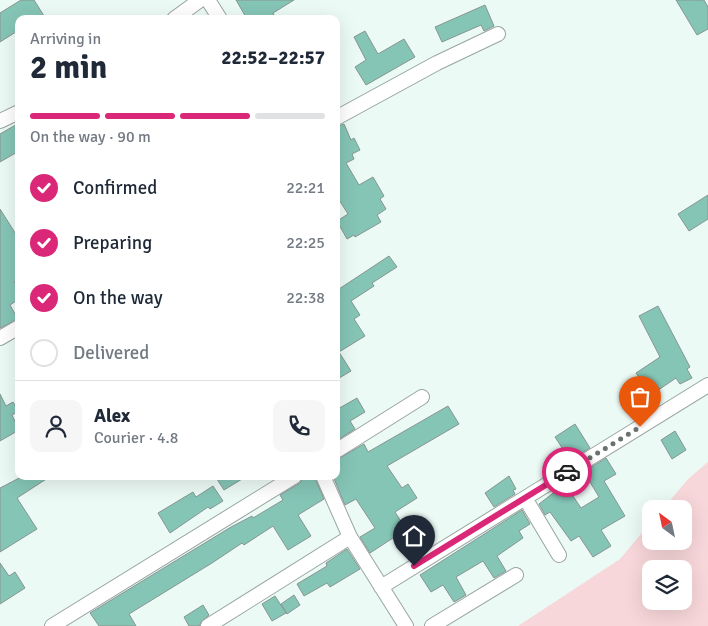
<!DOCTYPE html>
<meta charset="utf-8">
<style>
body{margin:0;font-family:Signika,sans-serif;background:#f6f6f7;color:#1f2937;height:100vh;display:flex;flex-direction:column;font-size:19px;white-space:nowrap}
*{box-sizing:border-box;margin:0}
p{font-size:16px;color:#747a83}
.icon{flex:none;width:28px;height:28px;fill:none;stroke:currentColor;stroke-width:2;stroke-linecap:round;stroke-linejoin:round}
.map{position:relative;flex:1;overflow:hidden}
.drawer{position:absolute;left:15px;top:15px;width:325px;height:465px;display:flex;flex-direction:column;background:#fff;border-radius:10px;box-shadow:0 5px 20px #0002}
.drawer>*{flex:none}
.needle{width:32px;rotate:327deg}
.fabs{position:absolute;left:642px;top:500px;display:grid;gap:10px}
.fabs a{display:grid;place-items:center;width:50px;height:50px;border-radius:10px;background:#fff;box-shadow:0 5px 20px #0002;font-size:25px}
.pin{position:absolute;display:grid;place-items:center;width:42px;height:42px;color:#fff;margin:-51px -21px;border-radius:50% 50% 50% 0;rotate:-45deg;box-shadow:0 0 5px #0007}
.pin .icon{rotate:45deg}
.courier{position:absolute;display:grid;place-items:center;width:50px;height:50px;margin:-25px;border:4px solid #db2777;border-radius:50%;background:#fff;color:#222;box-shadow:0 1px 6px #0007}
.head em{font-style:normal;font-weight:700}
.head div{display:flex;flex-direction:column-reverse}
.head{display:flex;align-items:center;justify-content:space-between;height:85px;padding:0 15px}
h1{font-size:32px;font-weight:700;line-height:38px}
.bar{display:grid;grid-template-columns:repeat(4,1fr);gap:8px 5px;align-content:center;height:60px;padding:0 15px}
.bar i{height:6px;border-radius:4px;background:#e0e1e3}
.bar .selected{background:#db2777}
.bar p{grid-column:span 4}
.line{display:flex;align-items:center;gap:12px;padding:0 15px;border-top:1px solid #e0e1e3}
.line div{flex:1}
.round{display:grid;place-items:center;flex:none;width:52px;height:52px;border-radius:10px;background:#f6f6f7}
ol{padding:0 15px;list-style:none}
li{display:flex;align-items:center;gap:15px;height:55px}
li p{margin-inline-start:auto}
li .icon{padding:5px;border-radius:50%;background:#db2777;color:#fff;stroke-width:4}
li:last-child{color:#747a83}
li i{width:28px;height:28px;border:2px solid #e0e1e3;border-radius:50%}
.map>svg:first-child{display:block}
</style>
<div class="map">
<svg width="708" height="626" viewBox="0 0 708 626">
<rect width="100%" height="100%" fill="#ecfaf6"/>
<!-- green -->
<path fill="#f8d7da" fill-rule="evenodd" d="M708 462V626H518L620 559 651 522V541H684V509H663L688 479ZM651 569H684V601H651Z"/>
<!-- building -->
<path fill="#85c5b6" stroke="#889591" d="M21 0H34L46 19H19V30L0 42V13Z
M236 0H294L273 13 276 19H247Z
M676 0H704L708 7V29L697 35Z
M485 5 494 26 484 31 481 25 442 42 435 27Z
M365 31 378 54 404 39 415 57 366 85 355 67 366 60 354 37Z
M19 123V151L0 162V134Z
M344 124 351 140 354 138 360 150 352 154 354 159 346 163 359 185 373 177 384 196 380 199 386 209 377 215 381 222 355 237 354 235 347 239 337 221 348 214 336 195V127Z
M708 195V219L689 231 678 214Z
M0 209 19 239V278L14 282 19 290V299L10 305 18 319 0 328Z
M389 256 397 267 372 283 374 286 351 301 360 315 354 319 365 336 339 352 351 371 336 380V291Z
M658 306 690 367 687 369 692 378 680 384 676 378 651 395 636 373 660 357 639 316Z
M0 394 6 406 13 402 19 411 12 415 19 430 0 441Z
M357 398 365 412 350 421 355 429 336 441V410Z
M448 406 459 424 387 466 402 488 408 484 417 498 395 512 408 532 395 541 393 538 370 553 360 537 375 528 356 499 345 505 333 476H336V460L364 444 368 452Z
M575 424 590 448 570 460 555 437Z
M675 431 686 450 672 459 661 440Z
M606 458 616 474 604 481 625 516 601 530 611 546 593 557 579 536 571 541 550 512 545 515 539 504 565 484 581 508 599 497 584 472Z
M23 476H51L17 498 37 529 0 552V488Z
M215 476H247L224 490Z
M304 476H314L324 499 298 515 311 536 288 550 273 526 244 545 242 543 212 563 129 614 136 626H99L90 613 231 527 252 516 253 518 283 500 280 495 300 483Z
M509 476 516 489 513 490 515 494 494 507 485 493Z
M213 486 223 501 210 509 208 507 170 533 158 513 193 492 196 497Z
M522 510 530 524 519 531 523 538 497 556 506 571 494 578 483 561 456 577 466 595 454 602 443 585 431 592 420 575Z
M347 549 360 569 330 587 327 583 304 596 297 584 327 566 326 563Z
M0 563 9 576 15 572 25 588 0 604Z
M294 595 300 605 287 614 281 604Z
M275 596 286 613 272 621 262 604Z
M203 605 209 615 201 622 199 626H189L184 617Z"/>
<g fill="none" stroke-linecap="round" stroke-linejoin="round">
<!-- minor casing -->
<g stroke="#98a5a1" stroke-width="16">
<path id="minor" d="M208 0 220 19
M174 19 200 0
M336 118 437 63 498 34
M0 121 19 112
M0 338 19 327
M336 451 422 397
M323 476 350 537 406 626
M525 498 559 555
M381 587 708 385
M52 626 295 476
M208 626 350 537
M432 626 516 575"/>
</g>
<!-- minor -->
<use href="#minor" stroke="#fff" stroke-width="14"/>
</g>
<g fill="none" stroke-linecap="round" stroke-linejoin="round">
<!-- done -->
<path stroke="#6a726f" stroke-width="5" stroke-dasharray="0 9" d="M567 472 640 427"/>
<!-- route -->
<path stroke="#db2777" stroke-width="6" d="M414 566 567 472"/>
</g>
</svg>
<div class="fabs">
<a><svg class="needle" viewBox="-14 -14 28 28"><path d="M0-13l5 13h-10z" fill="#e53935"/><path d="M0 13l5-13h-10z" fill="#747a83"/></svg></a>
<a><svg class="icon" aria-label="layers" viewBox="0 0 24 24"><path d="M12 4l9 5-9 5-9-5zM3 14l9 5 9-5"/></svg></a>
</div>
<div class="pin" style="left:640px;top:427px;background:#ea580c"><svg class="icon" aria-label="bag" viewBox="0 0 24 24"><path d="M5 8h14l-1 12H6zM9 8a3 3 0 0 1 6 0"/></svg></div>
<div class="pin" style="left:414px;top:566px;background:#1f2937"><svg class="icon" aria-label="home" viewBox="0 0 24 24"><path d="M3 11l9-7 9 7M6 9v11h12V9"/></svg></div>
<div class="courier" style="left:567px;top:472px"><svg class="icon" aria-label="car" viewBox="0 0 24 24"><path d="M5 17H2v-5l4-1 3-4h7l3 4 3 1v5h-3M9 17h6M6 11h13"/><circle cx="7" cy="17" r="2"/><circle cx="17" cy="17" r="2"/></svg></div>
<section class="drawer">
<div class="head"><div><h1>2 min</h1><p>Arriving in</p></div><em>22:52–22:57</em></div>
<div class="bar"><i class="selected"></i><i class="selected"></i><i class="selected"></i><i></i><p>On the way · 90 m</p></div>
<ol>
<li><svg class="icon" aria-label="check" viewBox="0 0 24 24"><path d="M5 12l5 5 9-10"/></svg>Confirmed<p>22:21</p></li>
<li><svg class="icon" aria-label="check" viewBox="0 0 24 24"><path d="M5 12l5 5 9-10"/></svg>Preparing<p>22:25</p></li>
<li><svg class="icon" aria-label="check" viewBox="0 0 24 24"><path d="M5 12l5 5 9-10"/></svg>On the way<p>22:38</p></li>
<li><i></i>Delivered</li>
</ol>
<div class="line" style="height:90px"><a class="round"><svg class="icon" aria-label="person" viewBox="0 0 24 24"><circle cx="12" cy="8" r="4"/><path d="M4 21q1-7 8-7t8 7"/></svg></a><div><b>Alex</b><p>Courier · 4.8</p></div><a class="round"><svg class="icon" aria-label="phone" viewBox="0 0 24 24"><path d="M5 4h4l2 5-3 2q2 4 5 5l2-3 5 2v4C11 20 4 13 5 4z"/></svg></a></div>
</section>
</div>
